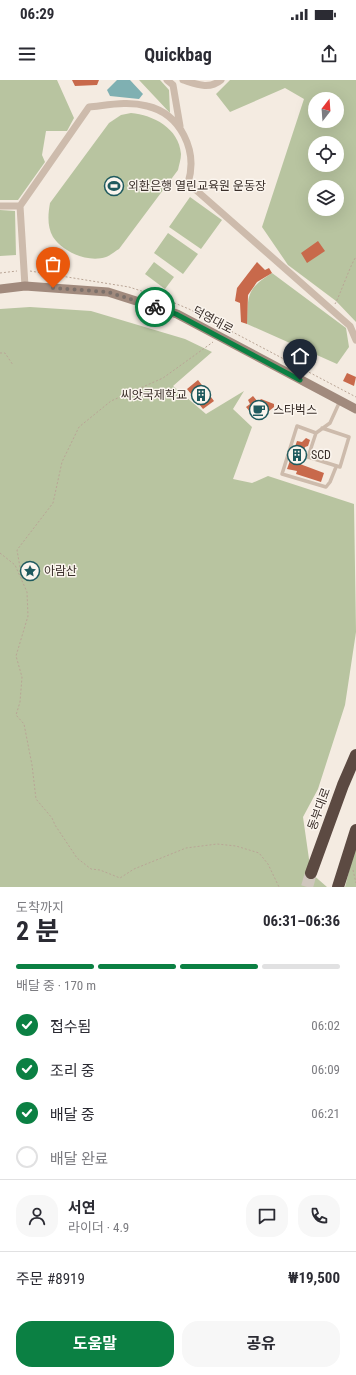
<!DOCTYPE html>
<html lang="ko">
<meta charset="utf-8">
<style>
body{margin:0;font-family:"Roboto Condensed","Noto Sans KR",sans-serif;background:#f7f7f7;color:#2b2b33;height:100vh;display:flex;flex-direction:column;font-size:15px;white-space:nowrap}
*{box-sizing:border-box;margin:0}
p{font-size:13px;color:#7c7c81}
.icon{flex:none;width:22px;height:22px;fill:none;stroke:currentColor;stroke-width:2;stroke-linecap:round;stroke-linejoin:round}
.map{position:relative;height:807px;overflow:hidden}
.side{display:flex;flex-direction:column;background:#fff;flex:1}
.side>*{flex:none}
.needle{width:26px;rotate:17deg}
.tools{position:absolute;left:308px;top:12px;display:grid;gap:8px}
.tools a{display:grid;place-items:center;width:36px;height:36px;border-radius:50%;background:#fff;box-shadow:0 4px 16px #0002;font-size:20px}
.pin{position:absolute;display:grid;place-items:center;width:34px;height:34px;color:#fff;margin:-41px -17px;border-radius:50% 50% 50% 0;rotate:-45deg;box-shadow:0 0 4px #0007}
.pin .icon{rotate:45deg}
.courier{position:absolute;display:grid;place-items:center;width:40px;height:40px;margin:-20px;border:3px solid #0b8043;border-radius:50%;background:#fff;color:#222;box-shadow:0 1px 5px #0007}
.overview em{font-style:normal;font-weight:700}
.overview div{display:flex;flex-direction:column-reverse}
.overview{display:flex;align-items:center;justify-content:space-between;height:68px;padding:0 16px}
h1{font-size:26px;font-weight:700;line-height:30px}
.bar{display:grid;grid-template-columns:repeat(4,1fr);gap:6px 4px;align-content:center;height:48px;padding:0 16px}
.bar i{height:5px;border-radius:3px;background:#e1e1e2}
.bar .active{background:#0b8043}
.bar p{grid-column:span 4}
.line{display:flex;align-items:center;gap:10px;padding:0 16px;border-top:1px solid #e1e1e2}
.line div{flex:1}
.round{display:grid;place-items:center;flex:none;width:42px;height:42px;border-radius:16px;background:#f7f7f7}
ol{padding:0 16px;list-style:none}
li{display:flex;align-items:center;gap:12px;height:44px}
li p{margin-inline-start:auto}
li .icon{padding:4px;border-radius:50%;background:#0b8043;color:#fff;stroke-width:4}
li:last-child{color:#7c7c81}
li i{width:22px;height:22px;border:2px solid #e1e1e2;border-radius:50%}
.button{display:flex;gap:8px;margin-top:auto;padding:8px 16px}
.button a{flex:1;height:46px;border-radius:16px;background:#0b8043;color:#fff;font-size:16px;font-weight:700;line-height:46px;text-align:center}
.button a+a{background:#f7f7f7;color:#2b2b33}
.status{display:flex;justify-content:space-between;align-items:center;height:28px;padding:0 20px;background:#fff;direction:ltr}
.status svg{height:11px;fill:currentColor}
header{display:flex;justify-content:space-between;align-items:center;height:52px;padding:0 16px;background:#fff;font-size:18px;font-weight:700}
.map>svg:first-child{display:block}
</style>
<div class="status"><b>06:29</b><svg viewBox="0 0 49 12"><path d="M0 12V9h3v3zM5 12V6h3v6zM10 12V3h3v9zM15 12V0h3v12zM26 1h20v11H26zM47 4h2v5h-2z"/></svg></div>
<header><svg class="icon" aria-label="menu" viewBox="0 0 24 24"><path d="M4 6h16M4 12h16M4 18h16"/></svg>Quickbag<svg class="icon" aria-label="share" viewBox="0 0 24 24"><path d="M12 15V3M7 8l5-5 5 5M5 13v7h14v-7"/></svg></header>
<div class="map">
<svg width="356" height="807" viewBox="0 0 356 807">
<rect width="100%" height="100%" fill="#f4ebe1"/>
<!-- green -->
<path fill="#b8c4a0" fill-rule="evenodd" d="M0 0H57L74 38 67 51H46L42 75 45 82 18 120H0Z
M139 0H160L169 10 170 33Z
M230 0H356V242L336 221 288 185 262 147 304 19 285 8 230 32 216 14ZM315 19H337V41H315ZM315 63H337V85H315ZM315 107H337V129H315Z
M131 33C153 35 179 48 181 74 181 79 179 85 178 90L119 169C115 171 110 176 106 177 88 183 63 172 53 157 47 147 48 134 50 123L109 43 121 35Z
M190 117 222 140 201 169 169 147Z
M0 130 15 131 16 175 0 176Z
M168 153 198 174 183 194 154 173Z
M154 182 174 197 165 209 145 194Z
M272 193 346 248 349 267 337 284 247 244C248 216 246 209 272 193Z
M30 227 91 231 185 259 212 272 173 306 206 334 244 311 233 329 252 347 233 399 252 403 268 396 354 424 356 552 345 625 318 709 303 737 311 793 327 807H0V229Z
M356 764V807H345Z"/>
<!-- water -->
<path fill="#7fb0b2" d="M117 0H130L143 14 139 19 110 16 107 10Z"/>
<!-- building -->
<path fill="#c8694b" d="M72 0H99L97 5 75 6Z
M318 161 325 171 307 183 301 173Z
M257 182 265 190 269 188 272 193 257 202 248 215 247 244 241 242 240 223 235 221 237 208Z
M347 293 356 297 354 306 343 301Z
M198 300 214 321 203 329 187 309Z
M253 316 258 322 261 319 274 324V327L259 339 254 333 252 334 246 327 250 324 248 320Z
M306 358 310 360 308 366 305 367 300 384 324 393 321 402 296 394 297 391 287 389 297 361 302 362Z"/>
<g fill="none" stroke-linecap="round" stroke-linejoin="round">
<!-- highway-tunnel -->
<path stroke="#cfc6bd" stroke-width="12" stroke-dasharray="12 6" stroke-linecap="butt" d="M307 807 311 793"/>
<!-- path -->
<path stroke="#b9a596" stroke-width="1" stroke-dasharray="2 2" stroke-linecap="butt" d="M30 191 129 207 160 217 189 229 356 317
M0 193 17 191
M335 224C340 215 352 181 356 177
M0 273H5L13 285
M0 473 15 485 27 512 28 536 16 576 22 597 20 622 16 635 24 644 32 685 36 719 52 738 55 745 77 778 91 789 100 790 120 798 134 789 186 768 217 764 236 766 259 773 268 784 279 807
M22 499 17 470 53 423 62 382 79 347 111 321 163 298 213 262
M353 790 356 803"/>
<!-- lane -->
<path stroke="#cdbbac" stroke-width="3.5" d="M322 348 349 357 340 387 308 377 316 353 330 343 340 321
M316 353 297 346 282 394 326 407 330 402 336 387"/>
<!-- street -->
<path stroke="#cdbbac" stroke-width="7" d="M167 0 173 5 180 46
M183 0C196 4 209 10 221 0
M0 126H20
M25 206 20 126 89 27C109 25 128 21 147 26 181 34 198 71 188 103L350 246 356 260"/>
<!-- secondary -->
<path stroke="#a18a7d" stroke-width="9" d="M0 209 25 206 108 212 177 234 356 329"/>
<!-- highway -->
<path stroke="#5c4a42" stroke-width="12" d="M311 793 343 705 356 675"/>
<!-- highway-bridge -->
<path stroke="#5c4a42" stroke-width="12" d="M338 807 356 750"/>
</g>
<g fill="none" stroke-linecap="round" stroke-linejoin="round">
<!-- done -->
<path stroke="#7c716b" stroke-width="4" stroke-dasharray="0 7.2" d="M53 208 108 212 155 227"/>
<!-- route -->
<path stroke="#0b8043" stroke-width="5" d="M155 227 176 234 300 300"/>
</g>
<!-- icons -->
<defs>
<g id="stadium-ring" transform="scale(1)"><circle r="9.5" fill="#fbf5ee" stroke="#1f5a5e" stroke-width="1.5"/><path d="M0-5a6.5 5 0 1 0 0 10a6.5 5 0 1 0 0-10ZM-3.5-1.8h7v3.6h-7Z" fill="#1f5a5e"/></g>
<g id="building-ring" transform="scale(1)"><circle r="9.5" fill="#fbf5ee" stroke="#1f5a5e" stroke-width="1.5"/><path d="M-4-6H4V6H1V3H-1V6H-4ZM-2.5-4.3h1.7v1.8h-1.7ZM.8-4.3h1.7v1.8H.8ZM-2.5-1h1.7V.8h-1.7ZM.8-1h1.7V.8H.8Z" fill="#1f5a5e"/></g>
<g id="cafe-ring" transform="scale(1)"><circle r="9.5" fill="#fbf5ee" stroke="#1f5a5e" stroke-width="1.5"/><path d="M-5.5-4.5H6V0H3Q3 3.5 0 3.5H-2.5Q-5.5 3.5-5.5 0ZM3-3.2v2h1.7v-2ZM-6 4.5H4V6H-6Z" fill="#1f5a5e"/></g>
<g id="sight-ring" transform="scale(1)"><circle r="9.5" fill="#fbf5ee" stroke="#1f5a5e" stroke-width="1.5"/><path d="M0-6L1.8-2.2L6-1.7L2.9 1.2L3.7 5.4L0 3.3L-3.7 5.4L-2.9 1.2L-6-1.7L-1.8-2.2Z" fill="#1f5a5e"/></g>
</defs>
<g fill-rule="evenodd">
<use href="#stadium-ring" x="114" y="106"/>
<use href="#building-ring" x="201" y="315"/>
<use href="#cafe-ring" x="259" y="330"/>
<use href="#building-ring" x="297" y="375"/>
<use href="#sight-ring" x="30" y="491"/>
</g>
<g text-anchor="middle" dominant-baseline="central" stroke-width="3" stroke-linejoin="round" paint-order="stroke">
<!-- poi labels -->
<g font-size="12" fill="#3b302b" stroke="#fbf5ee" text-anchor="start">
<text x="128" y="106">외환은행 열린교육원 운동장</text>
<text x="187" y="315" text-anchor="end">씨앗국제학교</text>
<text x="273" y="330">스타벅스</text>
<text x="311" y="375">SCD</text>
<text x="44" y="491">아람산</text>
</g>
<!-- street labels -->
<g font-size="12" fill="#3b302b" stroke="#fbf5ee">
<text transform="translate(213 240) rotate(28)">덕영대로</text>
<text transform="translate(319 729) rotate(-70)">동부대로</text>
</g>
</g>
</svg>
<div class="tools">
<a><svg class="needle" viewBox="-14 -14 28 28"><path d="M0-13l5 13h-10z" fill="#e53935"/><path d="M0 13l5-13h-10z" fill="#7c7c81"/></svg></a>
<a><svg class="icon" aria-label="locate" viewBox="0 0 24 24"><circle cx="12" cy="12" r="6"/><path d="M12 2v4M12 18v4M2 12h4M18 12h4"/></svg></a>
<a><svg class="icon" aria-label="layers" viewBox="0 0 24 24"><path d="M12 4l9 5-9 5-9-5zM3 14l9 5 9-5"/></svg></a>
</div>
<div class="pin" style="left:53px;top:208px;background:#ea580c"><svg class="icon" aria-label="bag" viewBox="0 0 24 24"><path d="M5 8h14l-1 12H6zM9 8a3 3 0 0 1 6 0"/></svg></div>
<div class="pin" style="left:300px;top:300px;background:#1f2937"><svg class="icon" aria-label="home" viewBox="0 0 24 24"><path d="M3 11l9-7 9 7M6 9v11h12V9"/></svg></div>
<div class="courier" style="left:155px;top:227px"><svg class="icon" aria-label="bike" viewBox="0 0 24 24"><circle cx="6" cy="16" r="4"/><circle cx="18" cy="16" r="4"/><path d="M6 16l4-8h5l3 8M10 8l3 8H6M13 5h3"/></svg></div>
</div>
<section class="side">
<div class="overview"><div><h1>2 분</h1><p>도착까지</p></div><em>06:31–06:36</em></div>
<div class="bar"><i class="active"></i><i class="active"></i><i class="active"></i><i></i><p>배달 중 · 170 m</p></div>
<ol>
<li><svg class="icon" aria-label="check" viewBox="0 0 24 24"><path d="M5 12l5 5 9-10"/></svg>접수됨<p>06:02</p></li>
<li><svg class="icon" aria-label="check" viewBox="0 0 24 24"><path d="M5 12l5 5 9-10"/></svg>조리 중<p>06:09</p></li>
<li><svg class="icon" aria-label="check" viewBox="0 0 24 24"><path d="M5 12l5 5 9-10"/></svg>배달 중<p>06:21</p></li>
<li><i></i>배달 완료</li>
</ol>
<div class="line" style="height:72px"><a class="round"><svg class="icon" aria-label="person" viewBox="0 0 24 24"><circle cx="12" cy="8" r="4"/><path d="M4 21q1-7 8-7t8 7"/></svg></a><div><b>서연</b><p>라이더 · 4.9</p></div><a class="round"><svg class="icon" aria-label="chat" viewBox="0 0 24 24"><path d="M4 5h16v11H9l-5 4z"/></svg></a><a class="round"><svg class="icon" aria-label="phone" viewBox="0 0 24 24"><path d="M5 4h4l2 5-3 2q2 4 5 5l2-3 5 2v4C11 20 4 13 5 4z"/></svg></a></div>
<div class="line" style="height:52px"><div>주문 #8919</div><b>₩19,500</b></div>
<div class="button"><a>도움말</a><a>공유</a></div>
</section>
